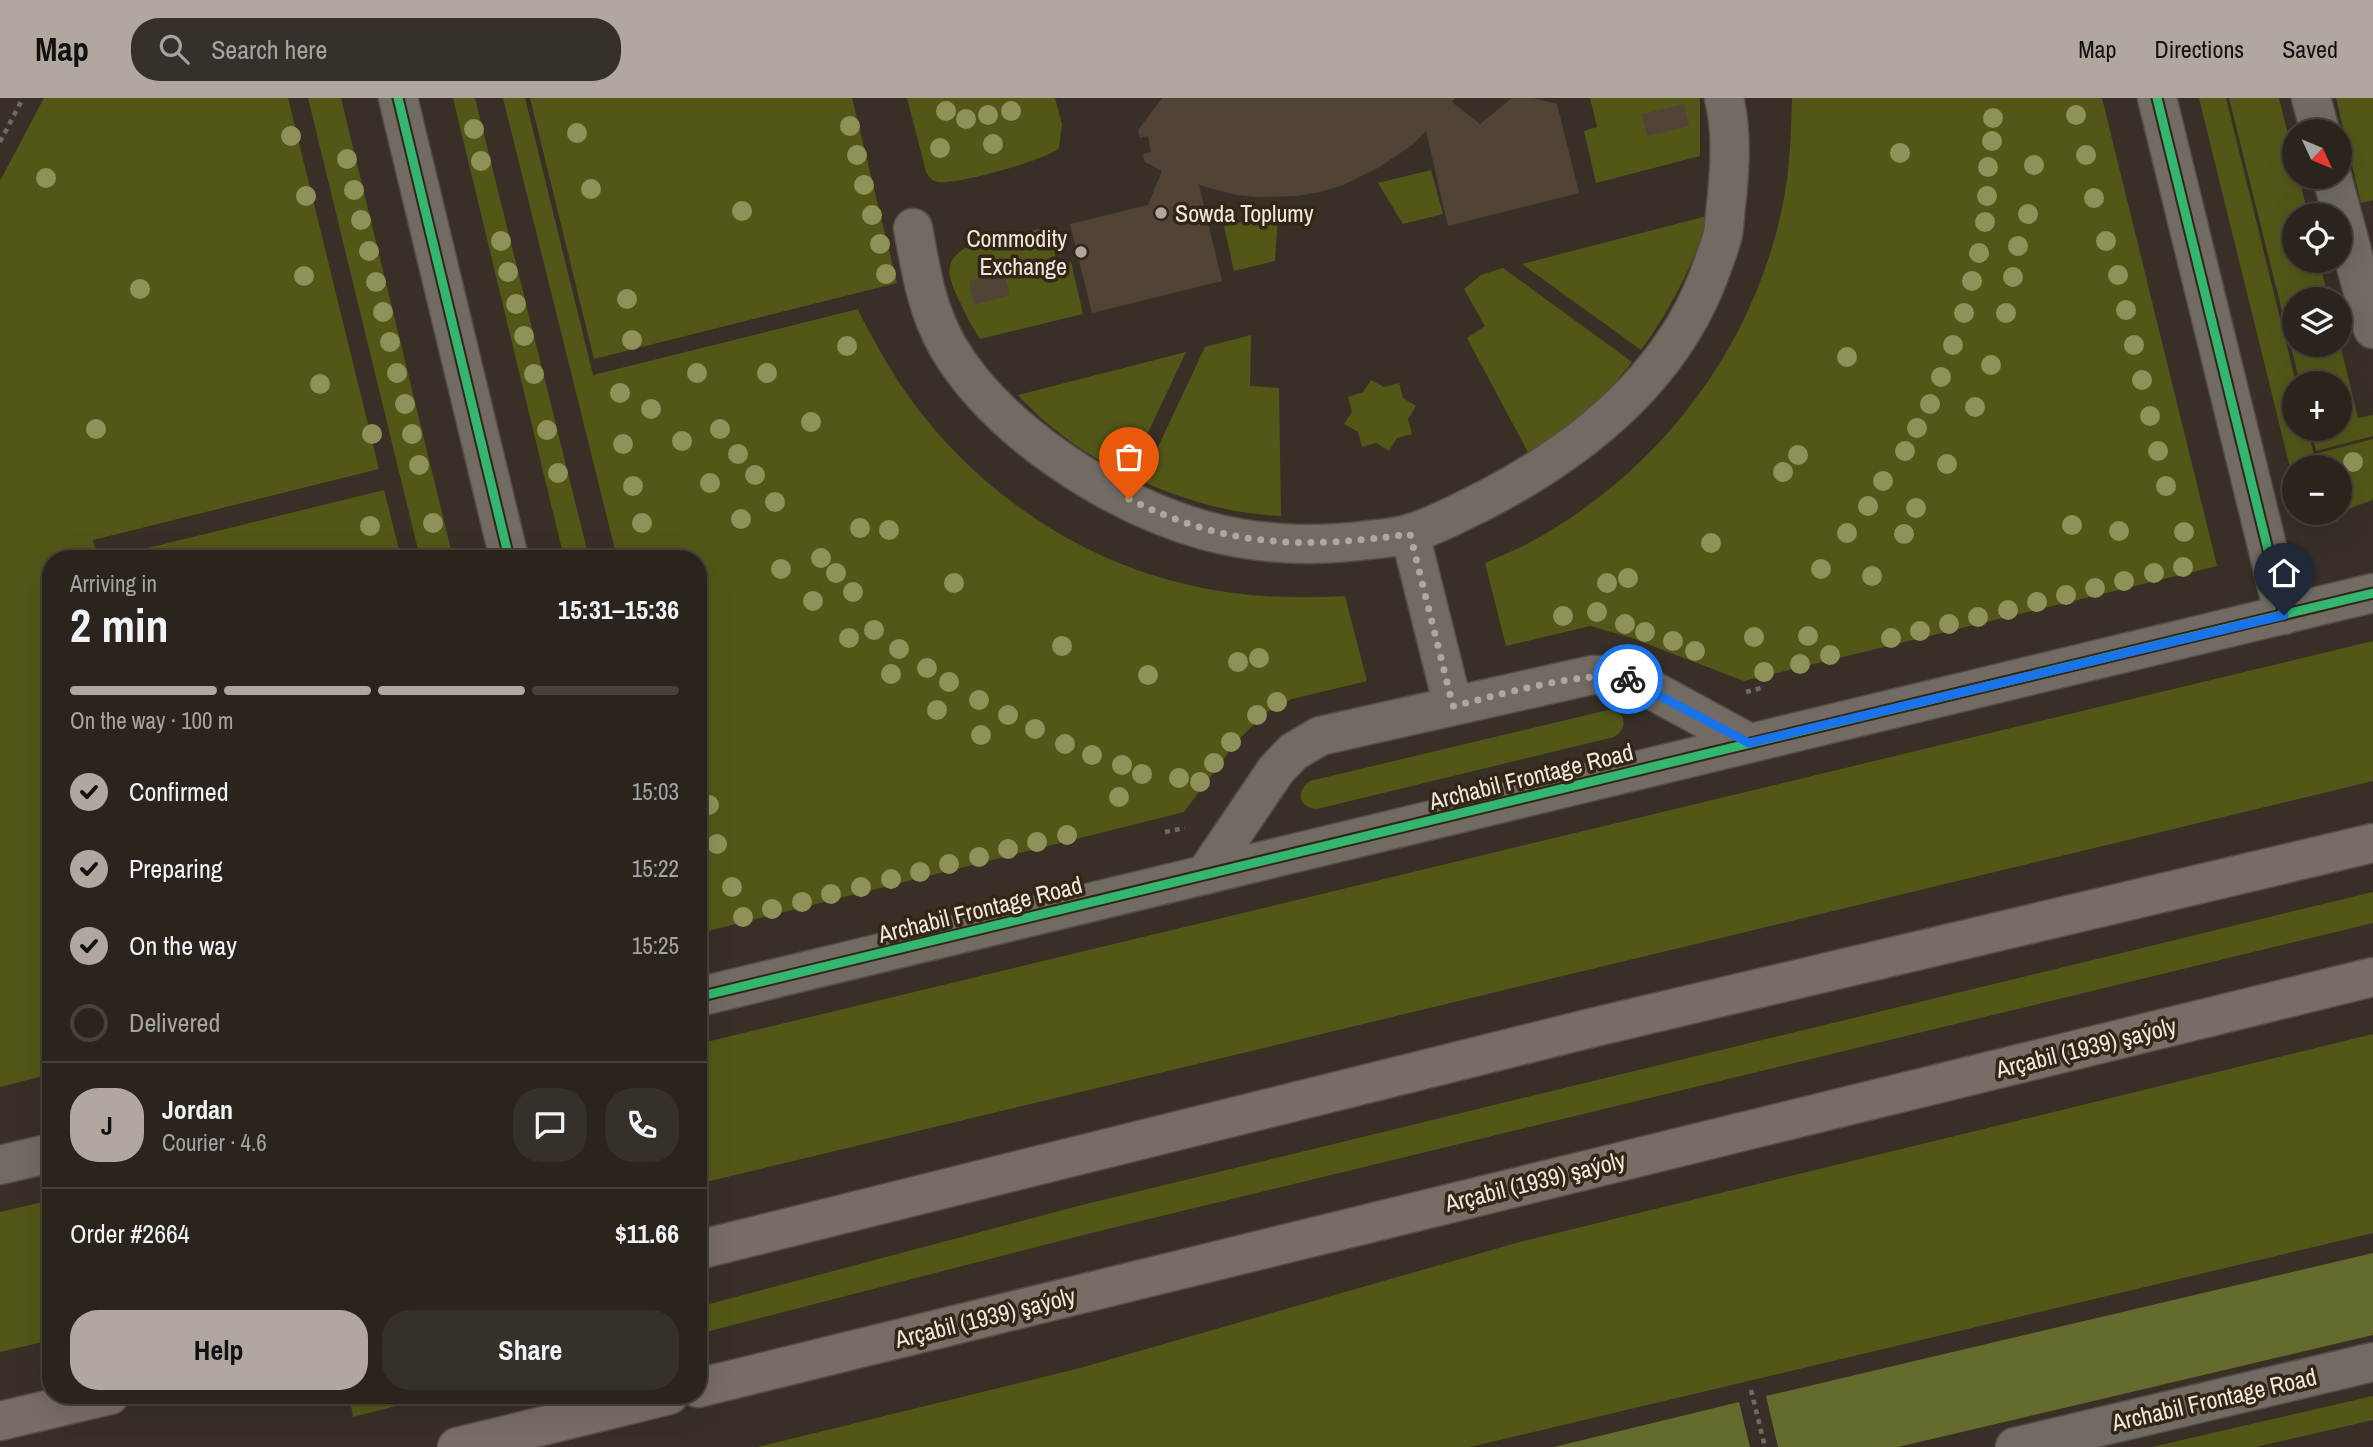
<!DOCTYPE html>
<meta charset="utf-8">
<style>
body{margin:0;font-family:"Archivo Narrow",sans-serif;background:#36302a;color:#f1f3f6;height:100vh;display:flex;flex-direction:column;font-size:26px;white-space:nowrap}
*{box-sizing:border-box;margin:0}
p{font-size:23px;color:#a5a4a4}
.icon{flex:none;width:38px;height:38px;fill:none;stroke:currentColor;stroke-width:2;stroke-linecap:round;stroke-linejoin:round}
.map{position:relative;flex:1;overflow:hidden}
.drawer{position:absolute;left:42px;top:452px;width:665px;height:854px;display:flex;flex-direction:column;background:#2a241d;border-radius:28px;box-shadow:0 7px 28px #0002,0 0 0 2px #46413b}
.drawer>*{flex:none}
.needle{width:46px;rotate:134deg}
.controls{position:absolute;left:2282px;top:21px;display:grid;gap:14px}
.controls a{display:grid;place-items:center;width:70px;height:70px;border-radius:50%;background:#2a241d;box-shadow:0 7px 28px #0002,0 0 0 2px #46413b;font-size:35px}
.pin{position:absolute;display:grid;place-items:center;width:60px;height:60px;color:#fff;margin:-72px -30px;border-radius:50% 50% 50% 0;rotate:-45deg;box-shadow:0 0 7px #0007}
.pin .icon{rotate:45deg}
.courier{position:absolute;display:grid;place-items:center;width:70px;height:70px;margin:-35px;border:5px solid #1a73e8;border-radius:50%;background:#fff;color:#222;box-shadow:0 2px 9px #0007}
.head em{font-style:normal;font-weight:700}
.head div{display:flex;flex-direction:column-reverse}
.head{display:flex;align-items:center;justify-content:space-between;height:119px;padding:0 28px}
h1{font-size:46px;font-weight:700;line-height:52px}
.bar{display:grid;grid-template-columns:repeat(4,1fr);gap:10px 7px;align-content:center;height:84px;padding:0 28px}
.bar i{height:9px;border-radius:5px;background:#46413b}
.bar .on{background:#b0a89e}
.bar p{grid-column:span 4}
.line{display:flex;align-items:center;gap:18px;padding:0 28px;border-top:2px solid #46413b}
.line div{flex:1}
.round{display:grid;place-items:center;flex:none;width:74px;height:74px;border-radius:28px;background:#36302a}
ol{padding:0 28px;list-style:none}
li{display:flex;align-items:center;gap:21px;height:77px}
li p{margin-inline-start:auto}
li .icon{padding:7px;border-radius:50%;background:#b0a89e;color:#111;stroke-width:4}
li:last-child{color:#a5a4a4}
li i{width:38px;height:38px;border:4px solid #46413b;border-radius:50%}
.primary-button{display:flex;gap:14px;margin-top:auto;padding:14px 28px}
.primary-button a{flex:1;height:80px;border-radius:28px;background:#b0a89e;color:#111;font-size:28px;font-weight:700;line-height:80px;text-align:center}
.primary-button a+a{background:#36302a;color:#f1f3f6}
header{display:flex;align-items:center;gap:42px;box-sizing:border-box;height:98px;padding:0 35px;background:#b0a89e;color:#111}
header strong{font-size:33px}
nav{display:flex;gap:38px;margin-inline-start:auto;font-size:24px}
.search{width:490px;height:63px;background:#36302a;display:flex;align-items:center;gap:18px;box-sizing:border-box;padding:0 24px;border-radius:28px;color:#a5a4a4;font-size:26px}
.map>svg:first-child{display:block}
</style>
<header>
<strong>Map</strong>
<div class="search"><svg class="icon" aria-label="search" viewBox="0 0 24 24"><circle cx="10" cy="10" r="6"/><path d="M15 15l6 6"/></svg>Search here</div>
<nav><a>Map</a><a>Directions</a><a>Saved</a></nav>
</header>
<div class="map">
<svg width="2373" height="1349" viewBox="0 0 2373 1349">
<rect width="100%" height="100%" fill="#383027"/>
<!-- green -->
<path fill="#525717" d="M44 0H288L379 371 93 442 97 460H51V976L0 989V83Z
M308 0H341L453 460H420Z
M453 0H475L589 460H564Z
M503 0H525L593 277 858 211C864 226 873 239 880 253 942 366 1056 455 1181 485 1235 499 1290 501 1345 498L1367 583 1292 601 1268 613 1237 643 1184 714 708 833 698 792V460H617Z
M530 0H852L897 185 594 261Z
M907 0H1055L1062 26 1059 50C1047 62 956 87 938 84 932 83 929 79 926 74Z
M1590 0H1700V58L1596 85 1584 33 1597 29Z
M1792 0H2102L2217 468 1744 583 1629 539 1590 528 1506 548 1485 465C1502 457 1521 450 1538 440 1663 369 1754 248 1783 106 1790 71 1791 35 1792 0Z
M2199 0H2226L2296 285 2294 331H2307L2314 356 2373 341V402L2340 414V369H2294V386Z
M2229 0H2279L2294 61V79H2299L2308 117H2294V163H2319L2329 201H2294V247L2340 246 2358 320 2373 317V338L2316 353 2311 331H2340V285H2300Z
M2336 0H2373V102L2361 105Z
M1431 72 1443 116 1403 126 1378 85Z
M1278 115 1275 163 1234 173 1224 128Z
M1707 118C1695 166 1670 212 1641 252L1522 166Z
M1048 129 1058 168 1071 164 1083 216 980 241C972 229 965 216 959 202 947 177 942 161 971 147Z
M1503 170 1632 264C1604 301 1567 331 1529 356L1467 240 1485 228 1464 191 1481 177Z
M1251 237 1250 288 1279 290 1281 418C1233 416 1185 403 1142 383L1205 249Z
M1186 254 1128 377C1088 359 1048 330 1018 297Z
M1371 282 1384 289 1399 285 1403 300 1416 308 1408 321 1412 336 1397 340 1389 353 1376 345 1362 349 1358 334 1344 326 1352 314 1348 299 1363 294Z
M384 392 401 460H107Z
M2373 543V683L698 1086V946Z
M1608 612C1626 612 1629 630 1614 639L1317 711C1299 709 1295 694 1310 683Z
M2373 794V825L1083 1137 698 1236V1209L1078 1108Z
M2373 936V1135L1470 1349H758L1080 1270 1516 1145Z
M51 1102V1242L0 1254V1114Z
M367 1297H439L353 1319 350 1301Z
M2373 1298V1322L2256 1349H2152Z"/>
<!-- forest -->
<path fill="#656a2d" d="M2373 1155V1237L1898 1349H1778L1766 1298Z
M1739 1304 1750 1349H1554Z"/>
<!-- building -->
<path fill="#514436" d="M1162 0H1455L1452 4 1480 26 1512 0H1533L1557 6 1579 95 1448 128 1426 33 1412 47 1378 70 1343 87 1320 94 1297 98 1258 99 1236 97 1199 87 1222 183 1092 215 1070 126 1148 107 1162 73 1145 64 1143 56 1151 54 1148 38 1140 40 1138 32Z
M1684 6 1689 28 1647 38 1642 16Z
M1004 174 1010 197 974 207 969 183Z"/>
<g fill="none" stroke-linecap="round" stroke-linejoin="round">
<!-- minor casing -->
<g stroke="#554e46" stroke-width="41">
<path id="minor" d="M398 0 509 460
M2157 0 2284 517
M2311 0 2320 33
M2332 79 2373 231
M913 130C921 173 926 210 948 249 998 334 1113 407 1207 433 1258 447 1316 449 1368 442 1382 440 1398 440 1411 435 1436 428 1462 413 1485 402 1583 351 1673 279 1711 172 1715 160 1720 148 1723 136 1725 124 1725 111 1727 99 1730 67 1732 32 1724 0
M1410 436 1453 608
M1205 777 1276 672 1293 654 1320 638 1592 577H1617L1639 585 1749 645
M698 899 2373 495
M0 1067 51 1055
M2015 1349 2373 1264"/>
</g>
<!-- major casing -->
<g stroke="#554e46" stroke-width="41">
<path id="major" d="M698 1152 1595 929 2373 745
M698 1290 2373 879
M0 1323 110 1297
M457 1349 669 1297"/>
</g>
<!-- path -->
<path stroke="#706b64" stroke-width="4.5" stroke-dasharray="5 5" stroke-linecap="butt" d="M0 44 23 0
M1746 594 1765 589
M1165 734 1185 730
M1751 1292 1765 1349"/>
<!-- minor -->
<use href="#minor" stroke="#716b64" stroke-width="38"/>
<!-- major -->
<use href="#major" stroke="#786c66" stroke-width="38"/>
<!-- cycleway casing -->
<g stroke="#342617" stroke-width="13">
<path id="cycleway" d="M398 0 509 460
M2157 0 2284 517
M698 899 2373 495"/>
</g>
<!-- cycleway -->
<use href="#cycleway" stroke="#33b770" stroke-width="9"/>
</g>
<!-- trees -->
<g fill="#8f9258">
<circle cx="946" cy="13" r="10"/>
<circle cx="1011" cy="13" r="10"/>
<circle cx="988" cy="17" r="10"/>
<circle cx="2076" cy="17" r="10"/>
<circle cx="1993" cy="20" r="10"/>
<circle cx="966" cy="21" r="10"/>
<circle cx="850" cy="28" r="10"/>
<circle cx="474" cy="31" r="10"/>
<circle cx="577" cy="35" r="10"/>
<circle cx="291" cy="38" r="10"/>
<circle cx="1992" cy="43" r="10"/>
<circle cx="993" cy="46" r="10"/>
<circle cx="940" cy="50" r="10"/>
<circle cx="1900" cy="55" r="10"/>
<circle cx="857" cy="57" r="10"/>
<circle cx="2086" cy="57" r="10"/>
<circle cx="347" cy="61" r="10"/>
<circle cx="481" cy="63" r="10"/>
<circle cx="2034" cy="67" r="10"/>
<circle cx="1988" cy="69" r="10"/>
<circle cx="46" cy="80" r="10"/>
<circle cx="864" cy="87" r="10"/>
<circle cx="591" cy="91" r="10"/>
<circle cx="354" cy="92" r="10"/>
<circle cx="306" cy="98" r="10"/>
<circle cx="1987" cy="98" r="10"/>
<circle cx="2094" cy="100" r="10"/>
<circle cx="742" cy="113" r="10"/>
<circle cx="2028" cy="116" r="10"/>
<circle cx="872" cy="117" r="10"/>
<circle cx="361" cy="122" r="10"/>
<circle cx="1985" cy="124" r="10"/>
<circle cx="501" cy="143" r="10"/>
<circle cx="2106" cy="143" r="10"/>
<circle cx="880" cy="146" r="10"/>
<circle cx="2018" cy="148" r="10"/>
<circle cx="369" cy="153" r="10"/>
<circle cx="1979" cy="155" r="10"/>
<circle cx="508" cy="174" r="10"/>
<circle cx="886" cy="176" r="10"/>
<circle cx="2118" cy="177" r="10"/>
<circle cx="304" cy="178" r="10"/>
<circle cx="2013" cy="179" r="10"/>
<circle cx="1972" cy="183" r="10"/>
<circle cx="376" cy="184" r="10"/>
<circle cx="140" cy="191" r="10"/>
<circle cx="627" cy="201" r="10"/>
<circle cx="516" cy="206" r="10"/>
<circle cx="2126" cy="212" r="10"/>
<circle cx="383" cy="214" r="10"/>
<circle cx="1964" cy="215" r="10"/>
<circle cx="2006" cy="215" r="10"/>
<circle cx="524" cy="238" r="10"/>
<circle cx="632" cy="242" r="10"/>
<circle cx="390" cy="244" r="10"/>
<circle cx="1953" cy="247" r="10"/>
<circle cx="2134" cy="247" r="10"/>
<circle cx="847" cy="248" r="10"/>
<circle cx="1847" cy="259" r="10"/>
<circle cx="1991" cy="267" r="10"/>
<circle cx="397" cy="275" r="10"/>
<circle cx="697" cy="275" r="10"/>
<circle cx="767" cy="275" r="10"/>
<circle cx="534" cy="276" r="10"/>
<circle cx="1941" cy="279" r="10"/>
<circle cx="2142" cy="282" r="10"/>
<circle cx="320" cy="286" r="10"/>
<circle cx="620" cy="295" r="10"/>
<circle cx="405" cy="306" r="10"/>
<circle cx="1930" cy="306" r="10"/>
<circle cx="1975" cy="309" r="10"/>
<circle cx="651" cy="311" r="10"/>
<circle cx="2150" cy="318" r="10"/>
<circle cx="811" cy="324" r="10"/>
<circle cx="1917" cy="330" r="10"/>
<circle cx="96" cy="331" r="10"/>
<circle cx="720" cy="331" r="10"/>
<circle cx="547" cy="332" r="10"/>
<circle cx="372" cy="336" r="10"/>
<circle cx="412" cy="336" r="10"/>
<circle cx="682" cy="343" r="10"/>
<circle cx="623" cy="346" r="10"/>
<circle cx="1905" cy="353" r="10"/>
<circle cx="2158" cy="353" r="10"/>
<circle cx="738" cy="356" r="10"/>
<circle cx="1798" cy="357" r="10"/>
<circle cx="2353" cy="364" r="10"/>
<circle cx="1947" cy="366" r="10"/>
<circle cx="419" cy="367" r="10"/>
<circle cx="1783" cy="374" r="10"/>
<circle cx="558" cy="375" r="10"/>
<circle cx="755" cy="377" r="10"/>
<circle cx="1883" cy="383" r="10"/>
<circle cx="710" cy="385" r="10"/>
<circle cx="633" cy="388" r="10"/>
<circle cx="2166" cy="388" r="10"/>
<circle cx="775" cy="404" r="10"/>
<circle cx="1868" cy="408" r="10"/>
<circle cx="1916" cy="410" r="10"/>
<circle cx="741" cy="421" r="10"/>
<circle cx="433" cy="425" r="10"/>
<circle cx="642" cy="425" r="10"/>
<circle cx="2072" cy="427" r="10"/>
<circle cx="370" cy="428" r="10"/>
<circle cx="860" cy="430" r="10"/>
<circle cx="889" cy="432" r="10"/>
<circle cx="2119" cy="433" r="10"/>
<circle cx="2184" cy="434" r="10"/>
<circle cx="1847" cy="435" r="10"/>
<circle cx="1904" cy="436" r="10"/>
<circle cx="1711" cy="445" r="10"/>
<circle cx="821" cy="460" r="10"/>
<circle cx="2183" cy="469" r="10"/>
<circle cx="781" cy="471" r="10"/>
<circle cx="1821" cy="471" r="10"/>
<circle cx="836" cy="475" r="10"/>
<circle cx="2154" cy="475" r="10"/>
<circle cx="1872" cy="478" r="10"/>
<circle cx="1628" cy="480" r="10"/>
<circle cx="2124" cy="483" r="10"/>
<circle cx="954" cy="485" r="10"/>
<circle cx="1607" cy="485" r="10"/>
<circle cx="2095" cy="490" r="10"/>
<circle cx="853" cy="494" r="10"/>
<circle cx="2066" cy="497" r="10"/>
<circle cx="813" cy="503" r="10"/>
<circle cx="2037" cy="504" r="10"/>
<circle cx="2008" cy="512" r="10"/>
<circle cx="1597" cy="514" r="10"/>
<circle cx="1563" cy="518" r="10"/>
<circle cx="1978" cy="519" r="10"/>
<circle cx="1625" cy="526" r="10"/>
<circle cx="1949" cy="526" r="10"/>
<circle cx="874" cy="532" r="10"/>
<circle cx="1920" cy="533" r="10"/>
<circle cx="1645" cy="534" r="10"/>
<circle cx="1808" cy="538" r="10"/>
<circle cx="1754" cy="539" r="10"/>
<circle cx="849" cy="540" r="10"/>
<circle cx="1891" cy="540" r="10"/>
<circle cx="1673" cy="543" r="10"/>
<circle cx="1062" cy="548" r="10"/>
<circle cx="899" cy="551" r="10"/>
<circle cx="1695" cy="553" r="10"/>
<circle cx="1830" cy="557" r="10"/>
<circle cx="1259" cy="560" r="10"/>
<circle cx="1238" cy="564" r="10"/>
<circle cx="1800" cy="566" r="10"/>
<circle cx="927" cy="570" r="10"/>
<circle cx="1764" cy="574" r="10"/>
<circle cx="891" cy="576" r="10"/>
<circle cx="1148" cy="577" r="10"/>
<circle cx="949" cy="584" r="10"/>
<circle cx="979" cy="602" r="10"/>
<circle cx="1277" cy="604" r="10"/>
<circle cx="937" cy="612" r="10"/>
<circle cx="1008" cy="617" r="10"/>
<circle cx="1257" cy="617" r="10"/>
<circle cx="1035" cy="631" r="10"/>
<circle cx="981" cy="637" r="10"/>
<circle cx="1231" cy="644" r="10"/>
<circle cx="1065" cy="646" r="10"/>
<circle cx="1092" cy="657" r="10"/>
<circle cx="1214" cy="665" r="10"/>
<circle cx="1122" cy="667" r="10"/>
<circle cx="1142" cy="676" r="10"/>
<circle cx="1179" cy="680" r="10"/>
<circle cx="1200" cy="684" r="10"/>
<circle cx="1119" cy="699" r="10"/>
<circle cx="709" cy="707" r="10"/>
<circle cx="1067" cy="737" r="10"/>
<circle cx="1037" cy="744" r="10"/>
<circle cx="717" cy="746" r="10"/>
<circle cx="1008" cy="751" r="10"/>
<circle cx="979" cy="759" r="10"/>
<circle cx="949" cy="766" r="10"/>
<circle cx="920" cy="774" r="10"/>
<circle cx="891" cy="781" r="10"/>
<circle cx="732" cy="789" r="10"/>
<circle cx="861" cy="789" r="10"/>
<circle cx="831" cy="796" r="10"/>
<circle cx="802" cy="804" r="10"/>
<circle cx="772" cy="811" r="10"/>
<circle cx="743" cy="819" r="10"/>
</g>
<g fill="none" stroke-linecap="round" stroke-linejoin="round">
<!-- done -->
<path stroke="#b0a89e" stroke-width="7" stroke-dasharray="0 12.6" d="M1129 401C1228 450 1303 451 1410 436L1453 608C1492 599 1595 569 1628 581"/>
<!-- route -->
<path stroke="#1a73e8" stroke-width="9" d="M1628 581 1749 645 2284 517"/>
</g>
<!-- markers -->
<g fill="#b0a89e" stroke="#342617" stroke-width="2.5">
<circle cx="1161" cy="115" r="7"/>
<circle cx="1081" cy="154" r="7"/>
</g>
<g text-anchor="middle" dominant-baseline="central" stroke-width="7" stroke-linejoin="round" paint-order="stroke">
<!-- poi labels -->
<g font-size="24" fill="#f1e8de" stroke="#342617" text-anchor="start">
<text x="1175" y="115">Sowda Toplumy</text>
<text x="1067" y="140" text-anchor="end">Commodity<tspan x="1067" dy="28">Exchange</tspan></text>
</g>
<!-- street labels -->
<g font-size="24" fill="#f1e8de" stroke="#342617">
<text transform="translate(1531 678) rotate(-14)">Archabil Frontage Road</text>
<text transform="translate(980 811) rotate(-14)">Archabil Frontage Road</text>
<text transform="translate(2086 949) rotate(-14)">Arçabil (1939) şaýoly</text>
<text transform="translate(1535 1083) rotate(-14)">Arçabil (1939) şaýoly</text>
<text transform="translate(985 1219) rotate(-14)">Arçabil (1939) şaýoly</text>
<text transform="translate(2214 1301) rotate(-13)">Archabil Frontage Road</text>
</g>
</g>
</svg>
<div class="controls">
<a><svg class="needle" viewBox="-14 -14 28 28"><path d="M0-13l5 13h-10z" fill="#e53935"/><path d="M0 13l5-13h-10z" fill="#a5a4a4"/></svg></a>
<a><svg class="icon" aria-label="locate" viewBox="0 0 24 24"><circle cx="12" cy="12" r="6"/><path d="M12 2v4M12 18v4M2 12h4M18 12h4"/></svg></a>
<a><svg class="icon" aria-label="layers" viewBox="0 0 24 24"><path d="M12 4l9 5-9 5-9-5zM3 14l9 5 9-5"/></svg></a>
<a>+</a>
<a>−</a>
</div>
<div class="pin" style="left:1129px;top:401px;background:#ea580c"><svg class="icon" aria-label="bag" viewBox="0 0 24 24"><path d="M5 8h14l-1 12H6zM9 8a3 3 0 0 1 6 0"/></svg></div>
<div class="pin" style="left:2284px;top:517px;background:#1f2937"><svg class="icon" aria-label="home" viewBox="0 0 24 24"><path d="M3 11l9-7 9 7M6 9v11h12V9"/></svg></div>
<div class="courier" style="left:1628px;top:581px"><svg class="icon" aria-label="bike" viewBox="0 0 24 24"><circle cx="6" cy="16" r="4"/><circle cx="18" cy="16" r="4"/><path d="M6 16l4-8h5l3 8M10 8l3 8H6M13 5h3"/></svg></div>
<section class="drawer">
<div class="head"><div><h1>2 min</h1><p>Arriving in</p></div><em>15:31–15:36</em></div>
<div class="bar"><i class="on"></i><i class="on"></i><i class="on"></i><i></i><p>On the way · 100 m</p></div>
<ol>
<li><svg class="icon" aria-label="check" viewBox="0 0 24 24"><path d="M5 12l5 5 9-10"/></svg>Confirmed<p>15:03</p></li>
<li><svg class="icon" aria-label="check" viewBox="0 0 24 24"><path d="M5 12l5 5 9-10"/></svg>Preparing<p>15:22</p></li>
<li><svg class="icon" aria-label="check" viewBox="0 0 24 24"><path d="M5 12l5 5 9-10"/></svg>On the way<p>15:25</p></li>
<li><i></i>Delivered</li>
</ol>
<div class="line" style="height:126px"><b class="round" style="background:#b0a89e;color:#111">J</b><div><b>Jordan</b><p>Courier · 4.6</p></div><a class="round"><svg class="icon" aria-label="chat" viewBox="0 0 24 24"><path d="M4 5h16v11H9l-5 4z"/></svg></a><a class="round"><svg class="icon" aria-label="phone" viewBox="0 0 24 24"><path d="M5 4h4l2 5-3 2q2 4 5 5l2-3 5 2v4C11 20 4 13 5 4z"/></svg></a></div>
<div class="line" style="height:91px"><div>Order #2664</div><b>$11.66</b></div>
<div class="primary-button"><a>Help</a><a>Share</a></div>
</section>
</div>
